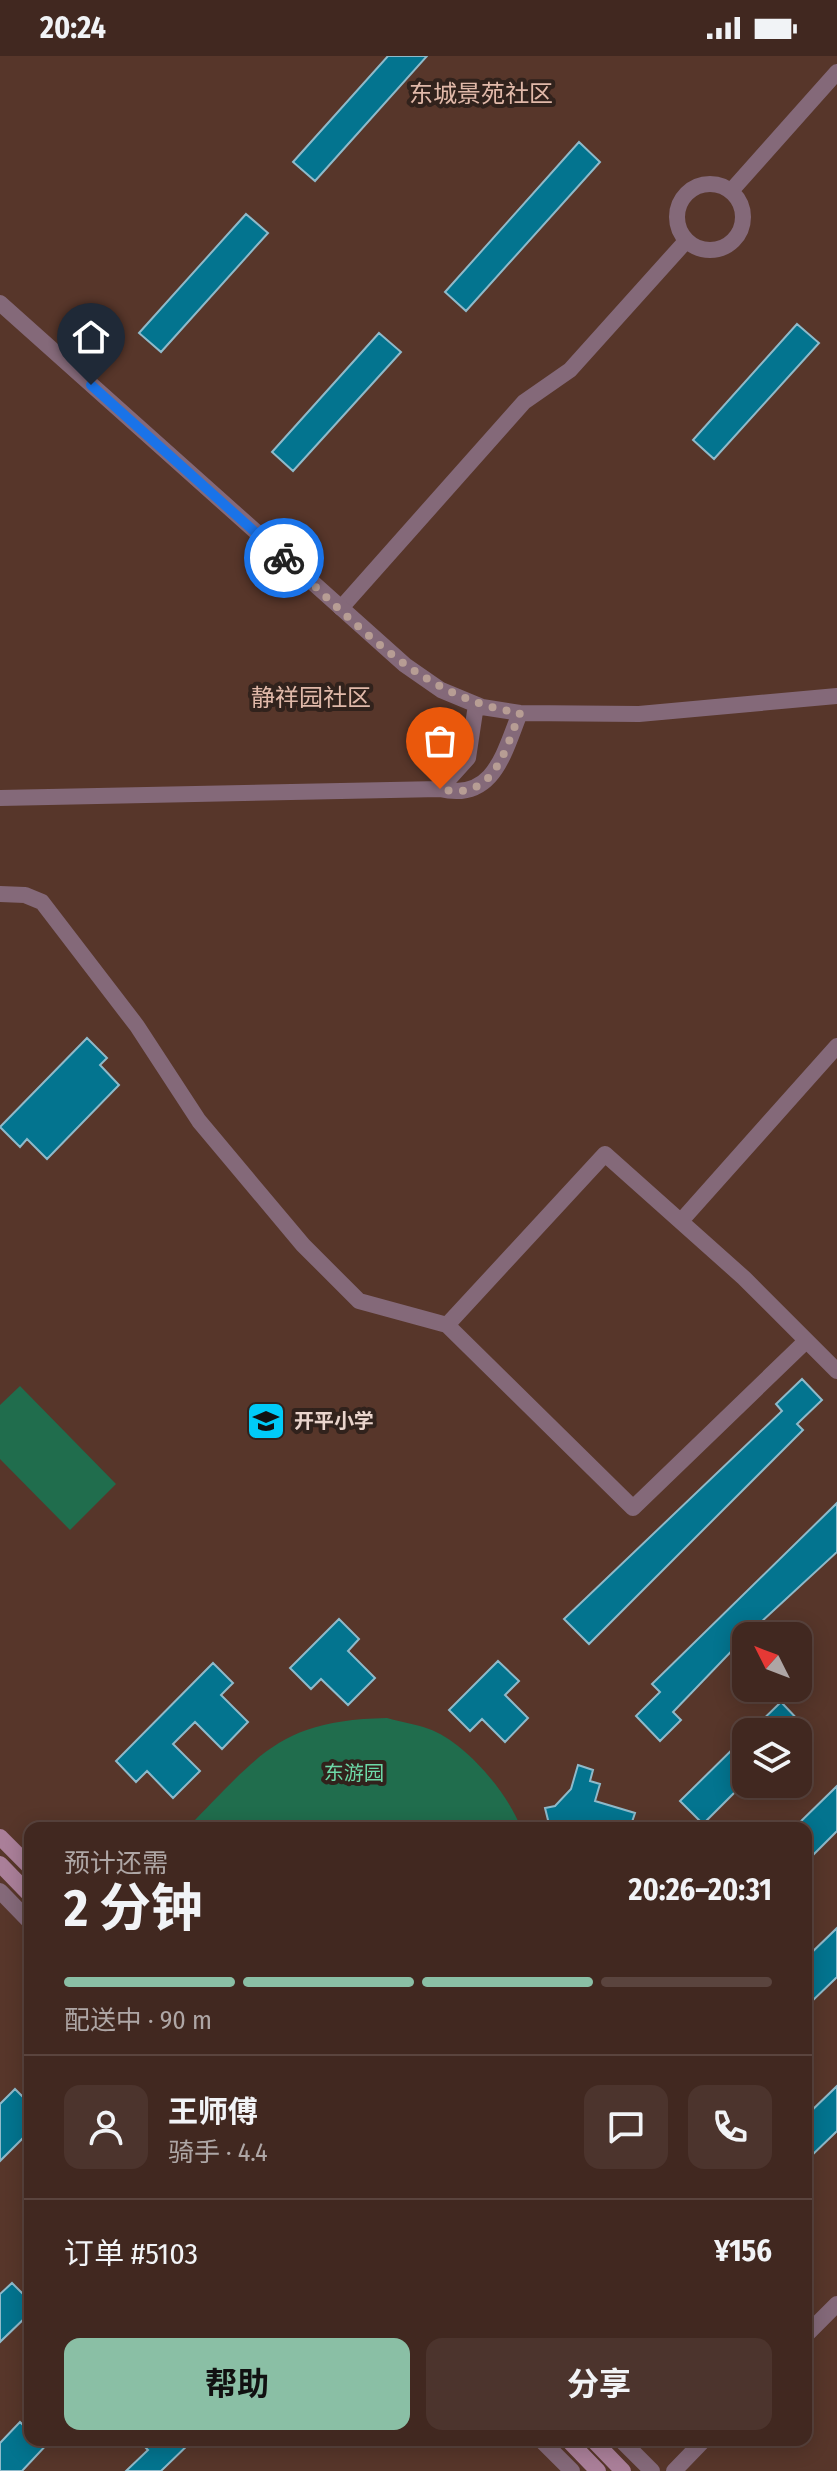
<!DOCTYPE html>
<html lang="zh">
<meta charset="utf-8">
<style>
body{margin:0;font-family:"Fira Sans Condensed","Noto Sans SC",sans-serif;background:#4c342d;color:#f1f3f6;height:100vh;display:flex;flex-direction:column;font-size:30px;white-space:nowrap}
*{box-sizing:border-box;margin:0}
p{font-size:26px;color:#aea6a5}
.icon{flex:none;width:44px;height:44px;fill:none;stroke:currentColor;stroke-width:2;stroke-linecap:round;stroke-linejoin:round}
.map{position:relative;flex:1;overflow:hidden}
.drawer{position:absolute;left:24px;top:1766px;width:788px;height:624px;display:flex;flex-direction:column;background:#412820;border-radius:16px;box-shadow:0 4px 20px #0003,0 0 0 2px #5a443e}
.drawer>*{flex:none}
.needle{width:52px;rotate:312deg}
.tools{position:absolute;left:732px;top:1566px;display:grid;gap:16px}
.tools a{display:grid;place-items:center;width:80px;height:80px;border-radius:16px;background:#412820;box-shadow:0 4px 20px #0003,0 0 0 2px #5a443e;font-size:40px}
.pin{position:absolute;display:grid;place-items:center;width:68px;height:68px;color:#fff;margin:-82px -34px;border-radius:50% 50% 50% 0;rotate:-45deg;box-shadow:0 0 8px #0007}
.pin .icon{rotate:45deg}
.courier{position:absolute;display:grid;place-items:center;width:80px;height:80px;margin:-40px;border:6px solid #1a73e8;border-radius:50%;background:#fff;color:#222;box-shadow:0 2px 10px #0007}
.summary em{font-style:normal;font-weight:700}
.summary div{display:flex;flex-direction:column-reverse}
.summary{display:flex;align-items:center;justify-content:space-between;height:136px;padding:0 40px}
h1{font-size:52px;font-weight:700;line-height:60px}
.bar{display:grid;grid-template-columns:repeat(4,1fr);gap:12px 8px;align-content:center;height:96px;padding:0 40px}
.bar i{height:10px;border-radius:6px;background:#5a443e}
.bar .active{background:#8abfa5}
.bar p{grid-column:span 4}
.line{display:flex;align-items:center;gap:20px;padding:0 40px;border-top:2px solid #5a443e}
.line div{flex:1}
.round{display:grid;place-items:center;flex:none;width:84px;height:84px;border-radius:16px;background:#4c342d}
.cta{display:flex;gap:16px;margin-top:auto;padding:16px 40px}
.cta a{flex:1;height:92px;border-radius:16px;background:#8abfa5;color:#111;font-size:32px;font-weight:700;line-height:92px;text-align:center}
.cta a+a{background:#4c342d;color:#f1f3f6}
.status{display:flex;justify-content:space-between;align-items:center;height:56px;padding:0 40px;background:#412820;direction:ltr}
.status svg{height:22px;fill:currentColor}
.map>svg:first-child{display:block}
</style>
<div class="status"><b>20:24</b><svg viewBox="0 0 49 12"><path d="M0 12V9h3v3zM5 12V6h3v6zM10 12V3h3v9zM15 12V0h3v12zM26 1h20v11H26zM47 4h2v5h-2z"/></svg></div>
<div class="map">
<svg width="837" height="2415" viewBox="0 0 837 2415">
<rect width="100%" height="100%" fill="#57362a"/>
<!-- green -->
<path fill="#206d4d" d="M20 1330 116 1428 70 1474 0 1403V1349Z
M387 1662C401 1666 416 1668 429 1673 465 1686 508 1737 521 1772H187C259 1700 278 1664 387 1662Z"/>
<!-- building -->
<path fill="#03748f" stroke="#8fbaca" stroke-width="2" d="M388 0H427L315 125 293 106Z
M579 86 600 106 466 255 445 236Z
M246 158 268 177 161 296 139 277Z
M797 268 819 287 714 403 693 384Z
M379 277 401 296 293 415 272 396Z
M87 982 107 1002 100 1009 119 1029 47 1103 27 1083 20 1091 0 1071Z
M802 1323 822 1344 797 1368 803 1374 589 1588 564 1563 782 1355 776 1348Z
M837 1447V1496L746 1580 673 1656 681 1664 660 1685 636 1660 660 1636 652 1628Z
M339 1563 359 1583 348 1595 375 1622 348 1649 321 1623 311 1633 290 1612Z
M498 1605 519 1625 505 1639 528 1662 505 1686 482 1663 470 1675 449 1654Z
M213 1607 233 1627 221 1639 248 1666 222 1693 195 1666 173 1688 200 1715 173 1742 147 1715 136 1726 116 1705Z
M781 1646 803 1669 796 1676H750Z
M746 1680V1725L703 1768 680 1745Z
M578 1709 593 1714 590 1725 600 1728 595 1745 635 1757 630 1772H575L574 1768 550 1772 545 1752 555 1750 571 1733Z
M837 1730V1775L806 1806V1772H794Z
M837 1872V1921L806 1951V1902Z
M837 2030V2075L806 2105V2060Z
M15 2033 30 2048V2075L0 2105V2048Z
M12 2227 30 2245V2257L0 2286V2238Z
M20 2366 30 2376V2384H51L22 2415H0V2387Z
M138 2384H193L161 2415H126L148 2394Z"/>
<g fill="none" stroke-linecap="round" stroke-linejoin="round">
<!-- minor -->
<path stroke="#846979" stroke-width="16" d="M677 161a33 33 0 1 1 66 0a33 33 0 1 1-66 0Z
M731 135 837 16
M341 552 524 346 570 314 686 185
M0 838 25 839 42 846 137 970 199 1065 303 1189 359 1245 447 1269 633 1452 806 1285
M681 1165 837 990
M447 1269 605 1098 744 1222 837 1315
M0 1835 30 1866
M806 2279 837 2248
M541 2384 572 2415
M621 2384 652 2415
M674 2415 704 2384"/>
<!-- tertiary -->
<path stroke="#846979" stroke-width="16" d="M0 247 405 609 441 634 482 651 520 657 639 658 837 640
M440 733 468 702 476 649
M0 742 440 733C494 746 504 696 520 657"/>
<!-- secondary -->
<path stroke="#aa7f99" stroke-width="16" d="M0 1781 30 1811
M0 1808 30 1839
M568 2384 598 2415
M593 2384 623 2415"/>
</g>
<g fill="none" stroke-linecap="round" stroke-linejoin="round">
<!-- done -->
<path stroke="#b79d94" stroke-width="8" stroke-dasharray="0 14.4" d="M284 502C357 567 419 642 520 657 504 696 494 746 440 733"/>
<!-- route -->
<path stroke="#1a73e8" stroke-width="10" d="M91 329 284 502"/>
</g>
<!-- icons -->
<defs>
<g id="school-square" transform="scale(2)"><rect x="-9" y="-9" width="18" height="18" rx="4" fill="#00cbf8" stroke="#31221c"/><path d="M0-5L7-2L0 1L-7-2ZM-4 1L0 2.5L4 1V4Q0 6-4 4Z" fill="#111"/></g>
</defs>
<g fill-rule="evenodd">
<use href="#school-square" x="266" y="1365"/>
</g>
<g text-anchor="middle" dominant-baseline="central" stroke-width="8" stroke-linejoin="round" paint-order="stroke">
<!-- poi labels -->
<g font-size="20" font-weight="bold" fill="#ead5cd" stroke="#31221c" text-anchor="start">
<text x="294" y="1365">开平小学</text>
</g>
<!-- park labels -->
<g font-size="20" fill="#6dd9a7" stroke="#31221c">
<text x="354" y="1717">东游园</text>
</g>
<!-- quarter labels -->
<g font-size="24" fill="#e1b9a9" stroke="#31221c">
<text x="481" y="38">东城景苑社区</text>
<text x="311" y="642">静祥园社区</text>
</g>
</g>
</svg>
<div class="tools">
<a><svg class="needle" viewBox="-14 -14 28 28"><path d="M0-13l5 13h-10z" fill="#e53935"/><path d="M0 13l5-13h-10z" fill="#aea6a5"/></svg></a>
<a><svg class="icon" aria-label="layers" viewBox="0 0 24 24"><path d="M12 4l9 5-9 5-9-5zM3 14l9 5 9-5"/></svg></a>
</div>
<div class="pin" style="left:440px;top:733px;background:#ea580c"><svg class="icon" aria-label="bag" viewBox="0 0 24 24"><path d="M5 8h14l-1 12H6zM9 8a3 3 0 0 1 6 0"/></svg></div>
<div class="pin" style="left:91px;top:329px;background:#1f2937"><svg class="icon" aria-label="home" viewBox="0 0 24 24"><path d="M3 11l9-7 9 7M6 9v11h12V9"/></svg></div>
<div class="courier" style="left:284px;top:502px"><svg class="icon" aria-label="bike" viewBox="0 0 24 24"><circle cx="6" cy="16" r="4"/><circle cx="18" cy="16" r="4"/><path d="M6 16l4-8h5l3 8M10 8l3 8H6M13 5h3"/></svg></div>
<section class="drawer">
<div class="summary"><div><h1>2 分钟</h1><p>预计还需</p></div><em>20:26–20:31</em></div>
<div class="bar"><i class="active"></i><i class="active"></i><i class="active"></i><i></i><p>配送中 · 90 m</p></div>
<div class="line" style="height:144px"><a class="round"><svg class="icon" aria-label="person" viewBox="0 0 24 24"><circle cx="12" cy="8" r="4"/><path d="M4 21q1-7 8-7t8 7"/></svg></a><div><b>王师傅</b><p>骑手 · 4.4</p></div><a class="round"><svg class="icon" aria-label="chat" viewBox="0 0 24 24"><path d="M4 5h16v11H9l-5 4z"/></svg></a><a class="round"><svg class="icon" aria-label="phone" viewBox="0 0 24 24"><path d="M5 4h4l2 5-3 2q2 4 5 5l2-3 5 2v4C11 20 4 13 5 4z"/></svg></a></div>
<div class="line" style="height:104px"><div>订单 #5103</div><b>¥156</b></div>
<div class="cta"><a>帮助</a><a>分享</a></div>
</section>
</div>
